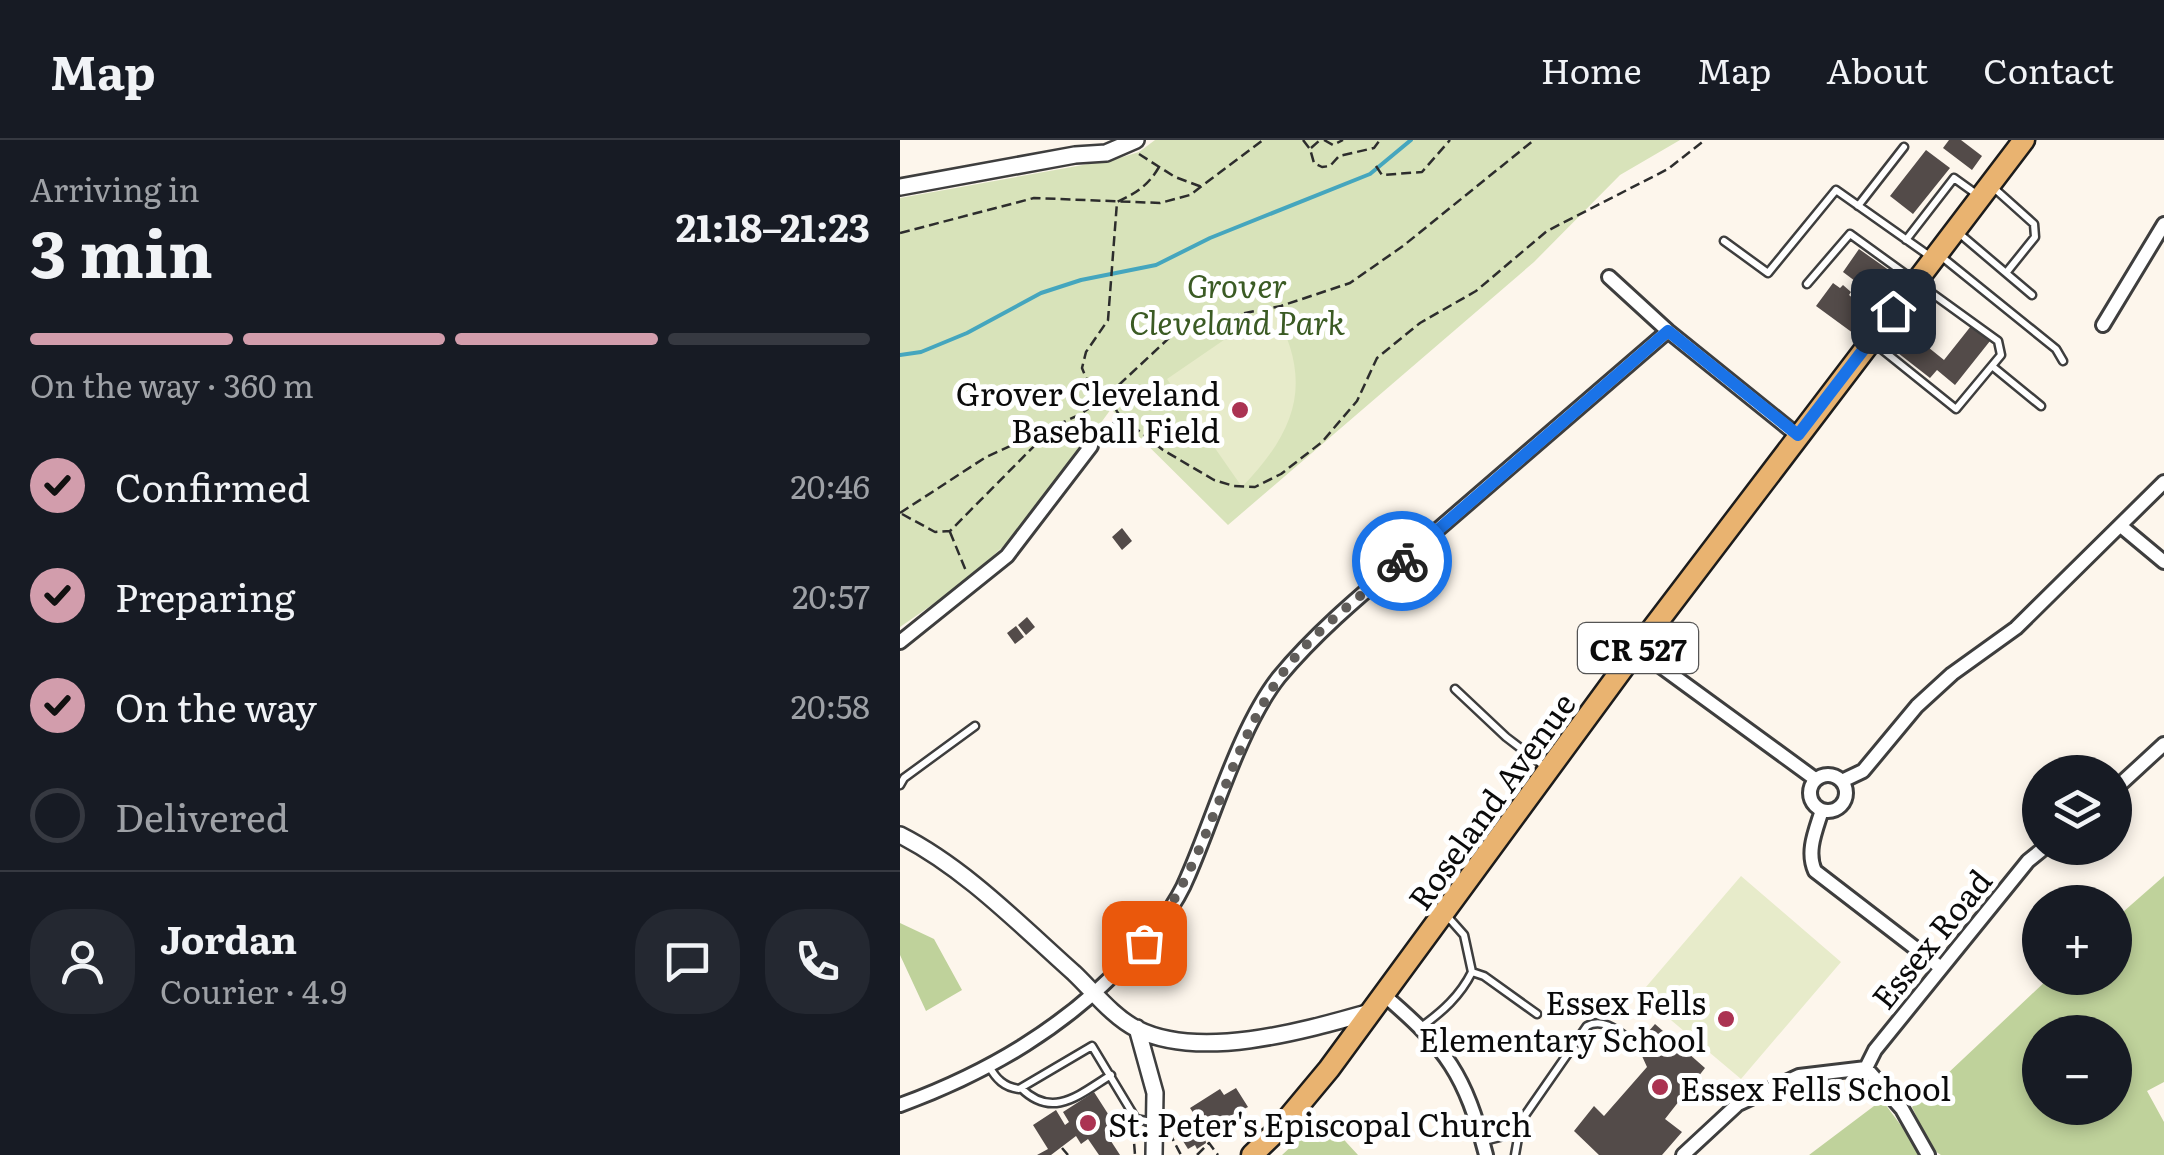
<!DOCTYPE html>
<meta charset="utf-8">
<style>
body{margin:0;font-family:Literata,serif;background:#242831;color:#f1f3f6;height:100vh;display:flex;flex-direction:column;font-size:38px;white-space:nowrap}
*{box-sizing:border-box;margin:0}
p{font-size:32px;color:#9ea1a6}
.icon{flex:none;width:55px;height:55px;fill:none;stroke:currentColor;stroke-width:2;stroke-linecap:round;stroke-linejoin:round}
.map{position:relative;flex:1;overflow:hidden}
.details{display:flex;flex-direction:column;background:#171b24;width:900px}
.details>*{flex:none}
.fabs{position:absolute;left:1122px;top:615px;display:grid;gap:20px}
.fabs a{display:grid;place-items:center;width:110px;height:110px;border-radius:50%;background:#171b24;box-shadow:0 5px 15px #0003;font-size:50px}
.pin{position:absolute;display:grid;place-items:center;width:85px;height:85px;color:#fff;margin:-42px;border-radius:20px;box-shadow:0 5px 15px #0006}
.courier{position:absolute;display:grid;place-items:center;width:100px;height:100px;margin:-50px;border:8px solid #1a73e8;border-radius:50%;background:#fff;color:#222;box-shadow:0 2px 12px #0007}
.headline em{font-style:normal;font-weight:700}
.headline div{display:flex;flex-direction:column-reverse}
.headline{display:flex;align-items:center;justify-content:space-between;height:170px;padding:0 30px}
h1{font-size:65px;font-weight:700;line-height:75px}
.bar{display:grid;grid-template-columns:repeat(4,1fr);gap:15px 10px;align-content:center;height:120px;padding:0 30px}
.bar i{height:12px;border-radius:8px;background:#363941}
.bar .active{background:#d29dac}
.bar p{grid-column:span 4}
.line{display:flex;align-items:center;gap:25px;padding:0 30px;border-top:2px solid #363941}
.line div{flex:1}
.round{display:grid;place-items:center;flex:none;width:105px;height:105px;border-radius:40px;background:#242831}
ol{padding:0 30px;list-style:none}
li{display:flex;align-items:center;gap:30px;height:110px}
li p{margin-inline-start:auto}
li .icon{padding:10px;border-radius:50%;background:#d29dac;color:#111;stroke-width:4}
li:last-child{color:#9ea1a6}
li i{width:55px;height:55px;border:5px solid #363941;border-radius:50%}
header{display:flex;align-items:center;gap:60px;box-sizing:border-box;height:140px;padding:0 50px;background:#171b24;border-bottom:2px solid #363941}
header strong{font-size:48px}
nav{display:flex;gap:55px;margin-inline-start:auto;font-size:35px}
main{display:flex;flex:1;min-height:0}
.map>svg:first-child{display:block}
</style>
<header>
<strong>Map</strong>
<nav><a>Home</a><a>Map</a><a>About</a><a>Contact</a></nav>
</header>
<main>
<section class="details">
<div class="headline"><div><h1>3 min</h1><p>Arriving in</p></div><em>21:18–21:23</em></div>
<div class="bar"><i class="active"></i><i class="active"></i><i class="active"></i><i></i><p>On the way · 360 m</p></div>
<ol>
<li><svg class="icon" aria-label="check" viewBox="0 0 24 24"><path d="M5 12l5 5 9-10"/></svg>Confirmed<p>20:46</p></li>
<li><svg class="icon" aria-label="check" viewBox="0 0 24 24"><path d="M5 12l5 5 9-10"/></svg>Preparing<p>20:57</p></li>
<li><svg class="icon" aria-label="check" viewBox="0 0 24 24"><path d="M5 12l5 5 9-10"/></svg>On the way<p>20:58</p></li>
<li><i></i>Delivered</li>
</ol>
<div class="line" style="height:180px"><a class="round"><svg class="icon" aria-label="person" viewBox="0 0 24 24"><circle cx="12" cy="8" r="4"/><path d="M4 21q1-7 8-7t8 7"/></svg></a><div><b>Jordan</b><p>Courier · 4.9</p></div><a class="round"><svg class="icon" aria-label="chat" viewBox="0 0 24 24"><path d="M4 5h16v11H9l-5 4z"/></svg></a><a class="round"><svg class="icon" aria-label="phone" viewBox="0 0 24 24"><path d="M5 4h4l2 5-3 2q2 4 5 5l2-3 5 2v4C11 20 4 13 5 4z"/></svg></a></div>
</section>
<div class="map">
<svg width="1264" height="1015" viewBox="0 0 1264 1015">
<rect width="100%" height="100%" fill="#fdf6ec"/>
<!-- green -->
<path fill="#d8e3ba" d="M255 0H780L720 35 634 122 328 385 211 269 127 384 65 442 0 487V58L216 19 239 12Z"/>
<!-- forest -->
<path fill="#bfd29b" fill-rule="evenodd" d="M1264 736V942L1247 951 1264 982V1015H1041L1032 1009 1012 967 1149 838H1215V779ZM1215 892V968H1140V892Z
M0 783 34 799 62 850 26 871 0 815Z
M982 960 1023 1015H909Z
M423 977 458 1015H382Z"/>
<!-- pitch -->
<path fill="#e7ebca" d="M372 167C414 240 398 289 342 347L267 239Z
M841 736 941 822 841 939 740 854Z"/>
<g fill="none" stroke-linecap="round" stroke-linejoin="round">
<!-- stream -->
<path stroke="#45a6be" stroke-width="4" d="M0 215 21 212 67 193 141 153 181 140 256 125 310 98 470 34 511 0"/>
</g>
<!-- building -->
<path fill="#534b49" d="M1049 0H1061L1082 16 1072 30 1043 8Z
M1026 10 1050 28 1013 74 990 56Z
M959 109 1000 138 983 162 943 132Z
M933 143 940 148 943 145 951 152 949 155 955 160 958 157 974 173 957 196 916 166Z
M1071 186 1090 201 1055 245 1037 230 1030 238 998 213 1013 195 1044 220Z
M222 388 232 401 222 410 212 397Z
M127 477 135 487 126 495 118 485Z
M116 486 124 497 115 504 107 493Z
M755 884 805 928 765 979 782 992 762 1015H699L674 991 694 966 704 976 747 927 737 905Z
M336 948 348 967 320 981 322 985 317 989 315 986 304 992 306 1003 297 1009 295 1005 288 1009 278 993 298 980 290 968 320 949 324 955Z
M194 952 210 977 206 980 213 991 207 995 220 1015H199L188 999 181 1004 176 996 151 1015H137L148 1009 133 985 156 970 165 985 169 982 163 972Z"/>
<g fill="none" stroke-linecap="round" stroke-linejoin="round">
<!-- service casing -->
<g stroke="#3e3e3e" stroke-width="11">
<path id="service" d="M958 66 1004 7
M1060 94 1106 133 1135 97 1134 84 1095 49
M1006 100 1054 38 1079 56
M824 101 868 133 936 50 1031 117
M1042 117 1156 209 1163 221
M1106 133 1132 155
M907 144 950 94 1098 201 1101 215 1056 269 974 203
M1092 226 1141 266
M555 549 606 597 644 626
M0 645 4 638 75 586
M572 832 584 836 637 874
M521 887C542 872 560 856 572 832L564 795 548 777
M89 926C96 939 104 947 119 949L192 906 236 979 256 983
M121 948C153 980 180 954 211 935
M584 1001 604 996 620 982
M615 1015 621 981 687 886C705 876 722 895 737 905"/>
</g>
<!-- minor casing -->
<g stroke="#3e3e3e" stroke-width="18">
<path id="minor" d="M709 137 768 191 897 295
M1203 185 1264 84
M1222 387 1264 422
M0 502 107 416 191 306
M737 509 915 639
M910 653a18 18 0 1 1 36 0a18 18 0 1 1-36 0Z
M942 641 963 631 1017 566 1052 534 1116 488 1264 342
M1215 649 1264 604
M922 670C916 690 906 711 915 731L1041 828
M484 855C547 909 565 934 586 1015
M966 928 975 910 1128 721 1144 708
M0 965C90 932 167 886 232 816 254 792 276 766 288 736 314 677 340 586 379 537 422 485 477 442 528 398 608 329 688 260 768 191
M783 1015 838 964 899 936 966 928 1002 969 1028 1015"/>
</g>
<!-- tertiary casing -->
<g stroke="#3e3e3e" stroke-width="20">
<path id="tertiary" d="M0 47 175 15 206 13 236 0
M0 695C65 728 120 785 174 833 193 851 213 877 237 889 301 921 406 890 470 872
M237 888 255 953 254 1015"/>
</g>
<!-- primary casing -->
<g stroke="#1c1c1c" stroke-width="25">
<path id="primary" d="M352 1015 379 989 429 929 737 509 1124 0"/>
</g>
<!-- path -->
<path stroke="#2d2d2d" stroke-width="2.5" stroke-dasharray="10 5" stroke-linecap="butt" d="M403 0 410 9 414 23 422 27 430 26 439 16 474 8 480 0
M424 0 433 5 443 0
M411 8 420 0
M239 14 275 37 302 47
M476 26 482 35 522 32 550 0
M259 27C248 46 236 53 217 62L208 180 186 212 182 228 189 245 207 256 283 185 381 166 450 143 503 106 634 0
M0 93 134 58 260 63 290 55 363 0
M220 276 263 310 314 340 334 346 355 347 381 334 422 302 457 261 477 218 520 183 576 151 647 91 768 29 805 0
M0 373 86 317 179 275 207 256 220 276 199 298
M2 374 35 392 50 391 151 289
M50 392 66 431
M233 989 235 1015
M269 992 281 1015
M162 1008 168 1015
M297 1015 309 1003 318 1015"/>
<!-- service -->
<use href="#service" stroke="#fff" stroke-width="6"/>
<!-- minor -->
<use href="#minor" stroke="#fff" stroke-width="12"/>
<!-- tertiary -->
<use href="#tertiary" stroke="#fff" stroke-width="15"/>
<!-- primary -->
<use href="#primary" stroke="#e9b370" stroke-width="20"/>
</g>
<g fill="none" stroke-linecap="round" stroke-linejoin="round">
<!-- done -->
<path stroke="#605d5a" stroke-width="10" stroke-dasharray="0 18" d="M244 803C307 727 322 626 375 544 406 496 459 458 502 421"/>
<!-- route -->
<path stroke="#1a73e8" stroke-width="12" d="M502 421 768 191 898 295 993 171"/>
</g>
<!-- markers -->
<g fill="#ab3352" stroke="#fff" stroke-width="4">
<circle cx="340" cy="270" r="10"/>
<circle cx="826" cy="879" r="10"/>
<circle cx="760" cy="947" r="10"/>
<circle cx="188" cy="983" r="10"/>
</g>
<g text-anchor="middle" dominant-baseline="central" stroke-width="10" stroke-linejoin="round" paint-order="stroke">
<!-- shield labels -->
<rect fill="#fff" stroke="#545454" stroke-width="2.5" x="678" y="483" width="120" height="50" rx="8"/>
<g font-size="30" font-weight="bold" fill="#0b0b0b">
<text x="738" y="508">CR 527</text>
</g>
<!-- park labels -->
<g font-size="32" font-style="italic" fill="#3b5b24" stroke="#fff">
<text x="337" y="144">Grover<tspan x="337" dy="37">Cleveland Park</tspan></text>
</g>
<!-- poi labels -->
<g font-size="32" fill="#0b0b0b" stroke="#fff" text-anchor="end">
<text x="320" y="252">Grover Cleveland<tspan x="320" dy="37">Baseball Field</tspan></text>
<text x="806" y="861">Essex Fells<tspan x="806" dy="37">Elementary School</tspan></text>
<text x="780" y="947" text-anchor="start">Essex Fells School</text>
<text x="208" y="983" text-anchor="start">St. Peter's Episcopal Church</text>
</g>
<!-- street labels -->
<g font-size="32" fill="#0b0b0b" stroke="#fff">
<text transform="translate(590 660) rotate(-54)">Roseland Avenue</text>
<text transform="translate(1030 798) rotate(-51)">Essex Road</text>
</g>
</g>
</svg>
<div class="fabs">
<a><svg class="icon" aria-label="layers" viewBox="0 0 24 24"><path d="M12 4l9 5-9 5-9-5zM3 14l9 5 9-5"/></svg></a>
<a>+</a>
<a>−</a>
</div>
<div class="pin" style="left:244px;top:803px;background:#ea580c"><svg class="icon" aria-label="bag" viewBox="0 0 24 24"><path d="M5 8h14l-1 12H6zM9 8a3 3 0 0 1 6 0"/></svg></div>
<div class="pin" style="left:993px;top:171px;background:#1f2937"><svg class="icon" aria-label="home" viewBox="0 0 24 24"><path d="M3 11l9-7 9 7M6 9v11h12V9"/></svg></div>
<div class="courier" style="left:502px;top:421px"><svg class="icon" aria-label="bike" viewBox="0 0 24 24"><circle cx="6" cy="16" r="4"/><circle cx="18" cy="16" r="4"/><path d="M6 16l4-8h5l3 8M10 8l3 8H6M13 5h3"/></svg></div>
</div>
</main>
